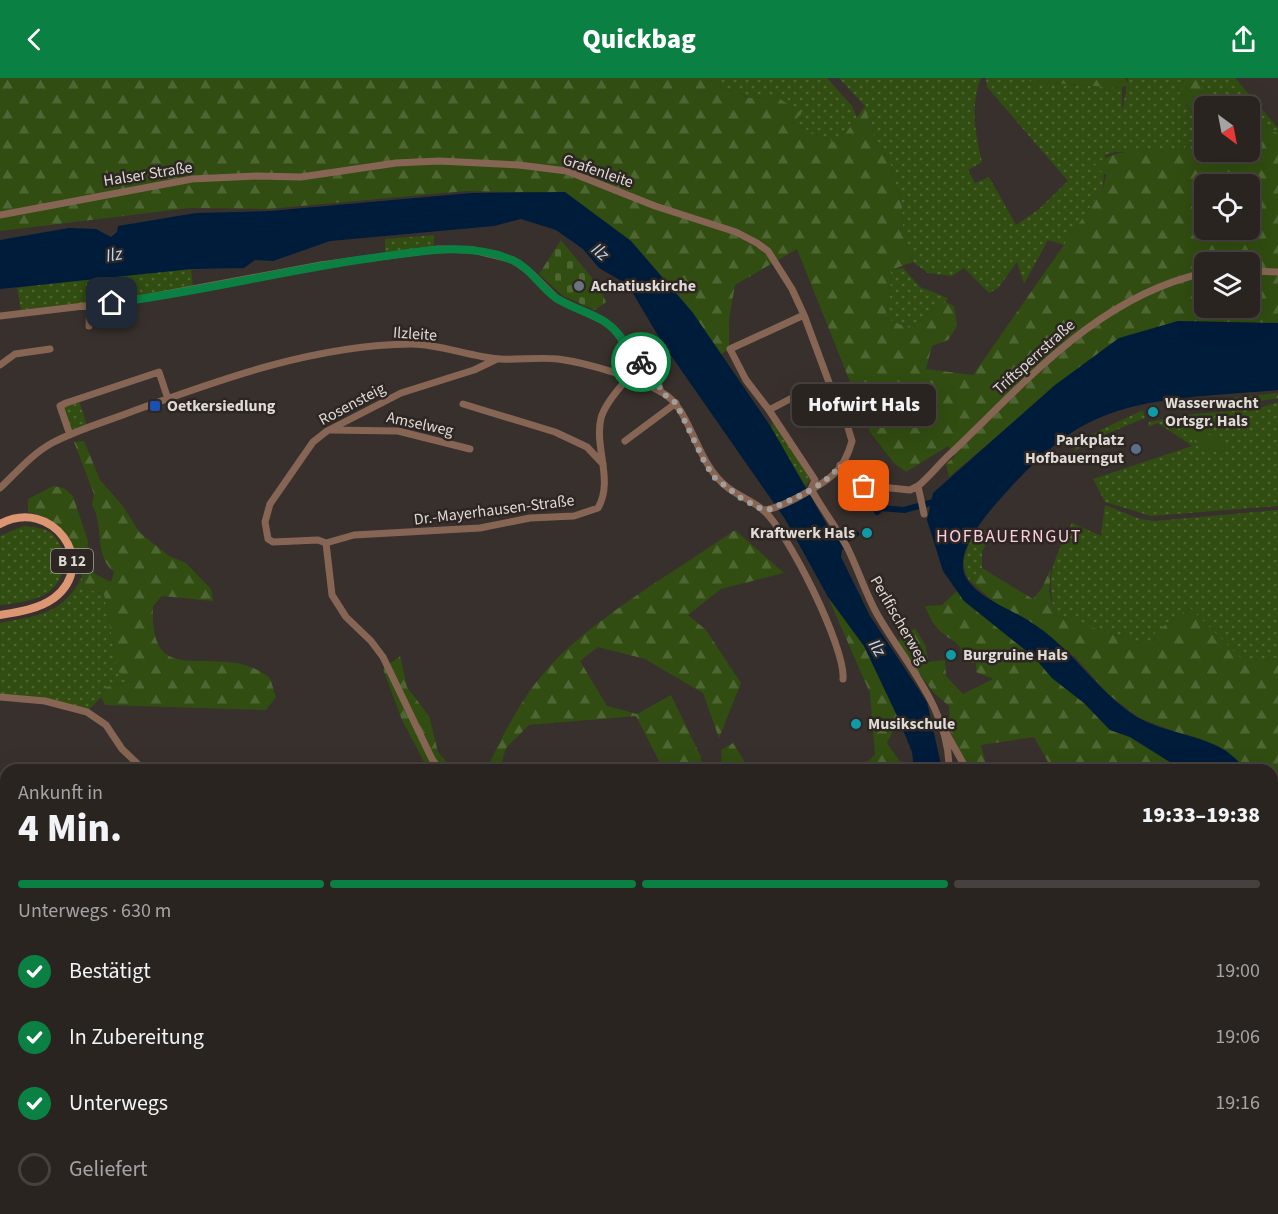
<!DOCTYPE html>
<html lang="de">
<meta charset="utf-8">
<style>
body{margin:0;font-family:"Source Sans 3",sans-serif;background:#322c2a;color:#f1f3f6;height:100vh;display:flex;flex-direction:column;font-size:22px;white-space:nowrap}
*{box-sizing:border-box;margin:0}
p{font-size:20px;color:#a5a4a5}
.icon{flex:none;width:33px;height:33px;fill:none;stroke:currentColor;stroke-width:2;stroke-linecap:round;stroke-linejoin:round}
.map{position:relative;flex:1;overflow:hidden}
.drawer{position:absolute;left:0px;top:686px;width:1278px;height:452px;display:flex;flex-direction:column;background:#2a2421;border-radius:18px 18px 0 0;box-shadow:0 6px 24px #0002,0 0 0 2px #46413f}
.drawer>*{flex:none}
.needle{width:39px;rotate:148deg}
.buttons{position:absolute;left:1194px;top:18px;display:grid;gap:12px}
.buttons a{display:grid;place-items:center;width:66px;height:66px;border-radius:9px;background:#2a2421;box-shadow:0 6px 24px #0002,0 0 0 2px #46413f;font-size:30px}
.pin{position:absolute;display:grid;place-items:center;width:51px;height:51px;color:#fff;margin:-26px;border-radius:12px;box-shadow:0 3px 9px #0006}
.courier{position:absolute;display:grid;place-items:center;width:60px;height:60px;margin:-30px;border:4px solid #0b8043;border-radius:50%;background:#fff;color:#222;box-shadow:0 2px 8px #0007}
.bubble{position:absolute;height:42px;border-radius:9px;background:#2a2421;box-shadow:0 6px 24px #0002,0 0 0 2px #46413f;font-size:20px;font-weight:800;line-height:42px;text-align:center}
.head em{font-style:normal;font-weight:800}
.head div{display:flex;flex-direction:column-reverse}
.head{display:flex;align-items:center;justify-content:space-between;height:102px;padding:0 18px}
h1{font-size:39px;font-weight:800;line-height:45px}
.bar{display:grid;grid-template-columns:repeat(4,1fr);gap:9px 6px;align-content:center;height:72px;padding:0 18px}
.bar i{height:8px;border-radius:4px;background:#46413f}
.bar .selected{background:#0b8043}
.bar p{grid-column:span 4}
ol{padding:0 18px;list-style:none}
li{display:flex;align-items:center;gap:18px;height:66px}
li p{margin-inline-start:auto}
li .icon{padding:6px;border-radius:50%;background:#0b8043;color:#fff;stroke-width:4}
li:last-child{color:#a5a4a5}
li i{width:33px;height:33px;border:3px solid #46413f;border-radius:50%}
header{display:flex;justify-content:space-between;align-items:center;height:78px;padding:0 18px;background:#0b8043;color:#fff;font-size:27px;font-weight:800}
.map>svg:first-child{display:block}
</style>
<header><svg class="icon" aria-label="back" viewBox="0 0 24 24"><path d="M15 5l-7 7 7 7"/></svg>Quickbag<svg class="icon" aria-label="share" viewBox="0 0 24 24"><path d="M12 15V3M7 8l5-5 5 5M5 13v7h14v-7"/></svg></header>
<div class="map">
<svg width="1278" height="1136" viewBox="0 0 1278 1136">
<defs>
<pattern id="grass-dots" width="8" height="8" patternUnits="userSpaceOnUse" patternTransform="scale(1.5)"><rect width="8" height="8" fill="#314d11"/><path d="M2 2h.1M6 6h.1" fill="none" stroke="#4e6633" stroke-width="1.8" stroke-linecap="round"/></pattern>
<pattern id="forest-firs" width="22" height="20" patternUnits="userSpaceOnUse" patternTransform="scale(1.5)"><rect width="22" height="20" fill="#314d11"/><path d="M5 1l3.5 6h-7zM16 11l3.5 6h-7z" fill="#4e6633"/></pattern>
<pattern id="cemetery-stones" width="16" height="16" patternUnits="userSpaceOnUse" patternTransform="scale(1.5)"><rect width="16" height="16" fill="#314d11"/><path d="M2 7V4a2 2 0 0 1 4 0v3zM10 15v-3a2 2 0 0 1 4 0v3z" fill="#4e6633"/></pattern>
</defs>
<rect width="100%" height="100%" fill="#38302c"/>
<!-- grass -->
<path fill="url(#grass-dots)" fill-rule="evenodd" d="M709 0H827L852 28 857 40 838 66 792 45 801 35 777 19 751 20 720 9Z
M839 0H981C970 29 975 54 982 84L968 92 975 105 989 99 1016 147 1038 132 1068 103 987 9 986 0H1026L1027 3 1122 10V34L1128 0H1188L1175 7 1196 42 1193 62 1180 74H1115L1105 77 1103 111 1064 167 1048 162 1024 206 1017 184 998 210 989 215 964 190 952 198 928 195 913 184 903 156 902 129 889 81 877 68 865 28Z
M1197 0H1235L1278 50V55L1250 45V28H1225Z
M434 157V169L385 174V161Z
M903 190 920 209 948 220 946 224 909 250 885 240 890 218 891 192Z
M191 191 193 209 151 217 21 232 17 210 131 195Z
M79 323 87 347 70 352 62 328Z
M1278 324V428L1151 438 1105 424 1093 401 1192 368 1158 345 1148 349 1149 344 1182 337 1256 331ZM1194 349C1205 358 1216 360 1225 372L1218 375 1193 363Z
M1143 332 1145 340 1106 356 1075 373 1073 365Z
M774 339 810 402 805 408 771 350Z
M1105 427 1140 441 1155 443 1278 432V580L1245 585 1190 530 1155 554 1154 570 1055 537C1045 494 1054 483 1072 445L1101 458Z
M23 448C32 449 43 449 51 455 69 470 68 498 50 513 37 523 16 525 0 527V458Z
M977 450 985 452 988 462 982 474V490L969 502C957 484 969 467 977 450Z
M82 499 84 510 104 516 118 593 135 603 106 609 101 619 87 634 68 628 0 619V545C39 537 62 537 82 499Z"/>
<!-- forest -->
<path fill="url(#forest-firs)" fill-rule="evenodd" d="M0 0H709L720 9 750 20 777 19 802 35 792 45 838 66 865 28 877 68 889 81 902 129 903 156 913 184 891 192 890 218 885 240 909 250 946 224 954 228 957 248 948 262 932 268 926 291 973 297 1103 111 1106 97 1094 88C1116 67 1150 74 1180 74L1193 62 1196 41 1175 7 1188 0H1197L1225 28H1204V74H1250V45L1278 55V245L1178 243 1016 342 949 399 946 386 955 378 948 368 906 394 893 384 870 354 797 171 735 207 729 241V271L720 277 690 231 631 163 565 115 466 113 268 131 190 130 0 153ZM1204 106H1250V152H1204ZM1204 184H1250V230H1204Z
M1026 0H1126L1127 7 1121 10 1026 3Z
M1278 315V320L1229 329C1217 326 1191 332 1177 333L1174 326Z
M1187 346 1216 360 1225 372 1218 375 1193 363 1182 353Z
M84 363 100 402 122 427 140 455 169 478 186 485 211 511 213 523 162 518 153 528C150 599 188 578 236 585 249 587 259 592 270 600L276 619 266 632 105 627 101 619 106 609 135 603 118 594 104 516 84 510C78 472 70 443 28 434V421L53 408 64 410 73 418 88 463 87 478 95 496 111 504 114 494C93 476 105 449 92 427L94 416 74 364Z
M735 452 784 495 721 511 688 537 706 552 741 605 719 660 703 615 645 581 598 569 580 583 607 628 637 636 671 617 701 679V691H663L636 638 529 647 506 670 500 691H487C503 656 522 619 548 590 596 538 676 493 735 452Z
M982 490 1033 521 1042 510 1051 490 1049 513 1055 537 1154 570 1155 554 1190 530 1245 584 1278 580V717L1272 714V692L1246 691 1226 673 1139 640 1108 616 1076 580 1029 543 999 528 969 502Z
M957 513 964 523 1034 579 1052 600 1084 625 1110 652 1130 659 1181 691H1052L1034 659 981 667 987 691H969L950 653 949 628 934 615 896 564 915 550 926 569 928 584 945 582 946 598 963 616 993 601 976 594V585L963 584C963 564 954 565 941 554 933 546 929 538 925 528L942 527Z
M828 519 864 568 899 642 887 665 905 691H859L875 677 870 615Z
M400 578 407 609 429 638 438 674 453 691H428L402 642 383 591Z
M733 665 749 691H722L721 672Z
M0 723 6 735V1131H50L52 1136H0Z
M1272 744 1278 745V834L1272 835Z
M1272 1029 1278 1039V1083L1272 1077Z
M942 1131H1243L1259 1136H947Z"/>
<!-- cemetery -->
<path fill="url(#cemetery-stones)" d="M561 162 598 207 606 224 595 232 563 218 539 196Z"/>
<!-- water -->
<path fill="#001c3b" d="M565 114 631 163 693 235 771 349 834 459H841L846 469 842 472 841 479 870 538 927 624 942 691H914L912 674 899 642 864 568 828 519 785 441 663 266 628 207 599 190 583 171 556 152 521 141 494 148 330 163 273 183 255 182 244 190 192 191 0 211V162L69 150 96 151 111 159 117 154 118 148 196 135 270 133 471 115Z
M1178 243 1278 245V312C1220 318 1153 317 1099 340 1066 353 1034 384 1010 410 994 428 956 467 964 495 972 518 1011 531 1029 543 1071 568 1096 613 1137 639 1164 655 1200 656 1226 673 1234 678 1240 686 1246 691H1181L1130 659 1110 652 1084 625 1052 600 1034 579 964 523 943 493 927 442 933 415 1055 307 1119 260Z
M1272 1108 1278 1109V1136H1259L1243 1131H1272Z"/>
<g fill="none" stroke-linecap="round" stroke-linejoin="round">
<!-- canal -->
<path stroke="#001c3b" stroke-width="6" d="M877 434 881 430 904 432 937 423
M841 464 856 456"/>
<!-- minor -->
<path stroke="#876554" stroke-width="7" d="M0 137 192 101 257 98 301 99 396 85 439 83 519 87 567 93 655 128 736 154 757 165 768 173 792 211 804 237 834 318 843 333 852 363C849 374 843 388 834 396 822 407 779 432 763 432
M1250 193 1278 194
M804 237 730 271 746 302 769 332 815 402 811 411
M0 238 134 222 321 187 438 171 473 172 513 182 532 196 557 221 604 243 614 251 631 275 656 298 661 314
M89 248 90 228
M0 287 15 276 50 271
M463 326 555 354 587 369 603 386
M769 332 790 321
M331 352 398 353 470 371
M70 357 60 328 66 325 159 294 168 321
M625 363 676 325
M840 387 851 406 910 412 918 408C929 399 939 386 950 376 1026 304 1098 218 1204 195
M918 408 924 436
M0 410C17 394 32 376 52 365 78 351 108 343 136 332 224 300 316 267 411 266 441 266 470 279 500 281 519 282 539 279 558 281 588 285 638 300 663 315 692 332 695 384 727 409 738 418 753 423 763 432 787 452 846 570 843 601
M811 411C822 431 836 449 847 469 858 491 865 514 877 536 905 585 950 632 949 692
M326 465 354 457 480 450 530 440 574 438 598 430C614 402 594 370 601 340 605 326 618 312 627 301
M326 465 318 462 273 464 268 461 265 444 270 426 313 364 327 353 401 315 474 292 497 281
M326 465 332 517 346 539 371 563 383 579 432 681 440 692
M0 619 45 623 87 634 106 647 122 671 144 692
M944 651 967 692
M500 1131 501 1136
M229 1136 246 1131"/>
<!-- major -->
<path stroke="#dc9673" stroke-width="8" d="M0 446C52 418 100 485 54 520 39 531 18 534 0 537
M0 821 6 858
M54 1131 57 1136"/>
</g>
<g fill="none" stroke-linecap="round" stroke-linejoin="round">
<!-- done -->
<path stroke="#a49e9a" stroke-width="6" stroke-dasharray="0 10.8" d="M641 284 656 298 661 314 676 325 706 387 715 400 741 420 763 432 771 431C794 420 825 409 840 387L851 406 864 408"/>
<!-- route -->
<path stroke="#0b8043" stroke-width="8" d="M112 225C200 214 285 192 372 180 418 174 467 163 512 182 530 189 540 209 556 220 571 230 590 234 605 244 620 253 628 272 641 284"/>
</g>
<!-- markers -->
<circle fill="#6b7280" stroke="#2d2622" stroke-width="2" cx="579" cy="208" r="6"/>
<rect fill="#1a4fb4" stroke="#2d2622" stroke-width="2" x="149" y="322" width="12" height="12" rx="3"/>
<g fill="#0f9aa8" stroke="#2d2622" stroke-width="2">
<circle cx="1153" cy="334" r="6"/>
<circle cx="867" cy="455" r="6"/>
<circle cx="951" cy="577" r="6"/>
<circle cx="856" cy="646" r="6"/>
</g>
<circle fill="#5c6f8a" stroke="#2d2622" stroke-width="2" cx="1136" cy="371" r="6"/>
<g text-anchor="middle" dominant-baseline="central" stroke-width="5" stroke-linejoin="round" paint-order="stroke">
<!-- shield labels -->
<rect fill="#2d2622" stroke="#a9a4a0" stroke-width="1.5" x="51" y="471" width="42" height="24" rx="4.5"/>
<g font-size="15" font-weight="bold" fill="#dedad6">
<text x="72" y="483">B 12</text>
</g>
<!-- street labels -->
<g font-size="16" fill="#dedad6" stroke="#2d2622">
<text transform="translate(598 93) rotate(19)">Grafenleite</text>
<text transform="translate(148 96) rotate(-9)">Halser Straße</text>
<text transform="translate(415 256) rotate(4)">Ilzleite</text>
<text transform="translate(1034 279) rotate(-42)">Triftsperrstraße</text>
<text transform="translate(352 326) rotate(-28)">Rosensteig</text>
<text transform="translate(420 346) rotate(12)">Amselweg</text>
<text transform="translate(494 432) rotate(-7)">Dr.-Mayerhausen-Straße</text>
<text transform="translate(899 542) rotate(60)">Perlfischerweg</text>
</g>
<!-- poi labels -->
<g font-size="16" font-weight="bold" fill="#dedad6" stroke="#2d2622" text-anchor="start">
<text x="591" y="208">Achatiuskirche</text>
<text x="1165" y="325">Wasserwacht<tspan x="1165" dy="18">Ortsgr. Hals</tspan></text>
<text x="167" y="328">Oetkersiedlung</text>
<text x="1124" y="362" text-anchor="end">Parkplatz<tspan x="1124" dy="18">Hofbauerngut</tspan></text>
<text x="855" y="455" text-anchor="end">Kraftwerk Hals</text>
<text x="963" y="577">Burgruine Hals</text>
<text x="868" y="646">Musikschule</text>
</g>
<!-- water labels -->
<g font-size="18" font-style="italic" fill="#b9d8fa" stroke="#2d2622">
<text transform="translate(600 174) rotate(40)">Ilz</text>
<text transform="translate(114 177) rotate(-10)">Ilz</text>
<text transform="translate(877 570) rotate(58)">Ilz</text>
</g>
<!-- neighbourhood labels -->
<g font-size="18" letter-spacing="1.5" fill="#fdccde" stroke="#2d2622">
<text x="1009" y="458">HOFBAUERNGUT</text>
</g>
</g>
</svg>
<div class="buttons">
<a><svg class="needle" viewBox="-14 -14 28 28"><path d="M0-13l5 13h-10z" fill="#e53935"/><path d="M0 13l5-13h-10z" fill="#a5a4a5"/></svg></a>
<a><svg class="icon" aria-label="locate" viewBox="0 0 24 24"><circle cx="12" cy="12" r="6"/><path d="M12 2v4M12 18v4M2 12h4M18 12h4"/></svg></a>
<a><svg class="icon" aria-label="layers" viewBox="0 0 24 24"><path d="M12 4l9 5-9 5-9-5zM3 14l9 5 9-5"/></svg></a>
</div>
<div class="pin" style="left:864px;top:408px;background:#ea580c"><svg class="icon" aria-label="bag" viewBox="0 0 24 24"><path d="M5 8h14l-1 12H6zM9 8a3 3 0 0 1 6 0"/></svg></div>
<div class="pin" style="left:112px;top:225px;background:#1f2937"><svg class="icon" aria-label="home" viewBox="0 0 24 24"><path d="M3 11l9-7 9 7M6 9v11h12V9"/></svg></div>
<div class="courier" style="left:641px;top:284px"><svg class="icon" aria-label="bike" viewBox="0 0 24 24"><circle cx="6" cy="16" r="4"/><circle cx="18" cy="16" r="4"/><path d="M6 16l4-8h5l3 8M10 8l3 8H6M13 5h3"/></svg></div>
<div class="bubble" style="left:792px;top:306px;width:144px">Hofwirt Hals</div>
<section class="drawer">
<div class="head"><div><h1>4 Min.</h1><p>Ankunft in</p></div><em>19:33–19:38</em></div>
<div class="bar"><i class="selected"></i><i class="selected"></i><i class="selected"></i><i></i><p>Unterwegs · 630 m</p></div>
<ol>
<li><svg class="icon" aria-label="check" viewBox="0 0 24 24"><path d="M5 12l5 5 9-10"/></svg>Bestätigt<p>19:00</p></li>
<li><svg class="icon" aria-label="check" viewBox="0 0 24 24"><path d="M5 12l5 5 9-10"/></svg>In Zubereitung<p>19:06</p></li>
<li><svg class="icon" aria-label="check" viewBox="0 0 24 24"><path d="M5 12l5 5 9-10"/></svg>Unterwegs<p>19:16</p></li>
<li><i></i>Geliefert</li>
</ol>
</section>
</div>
